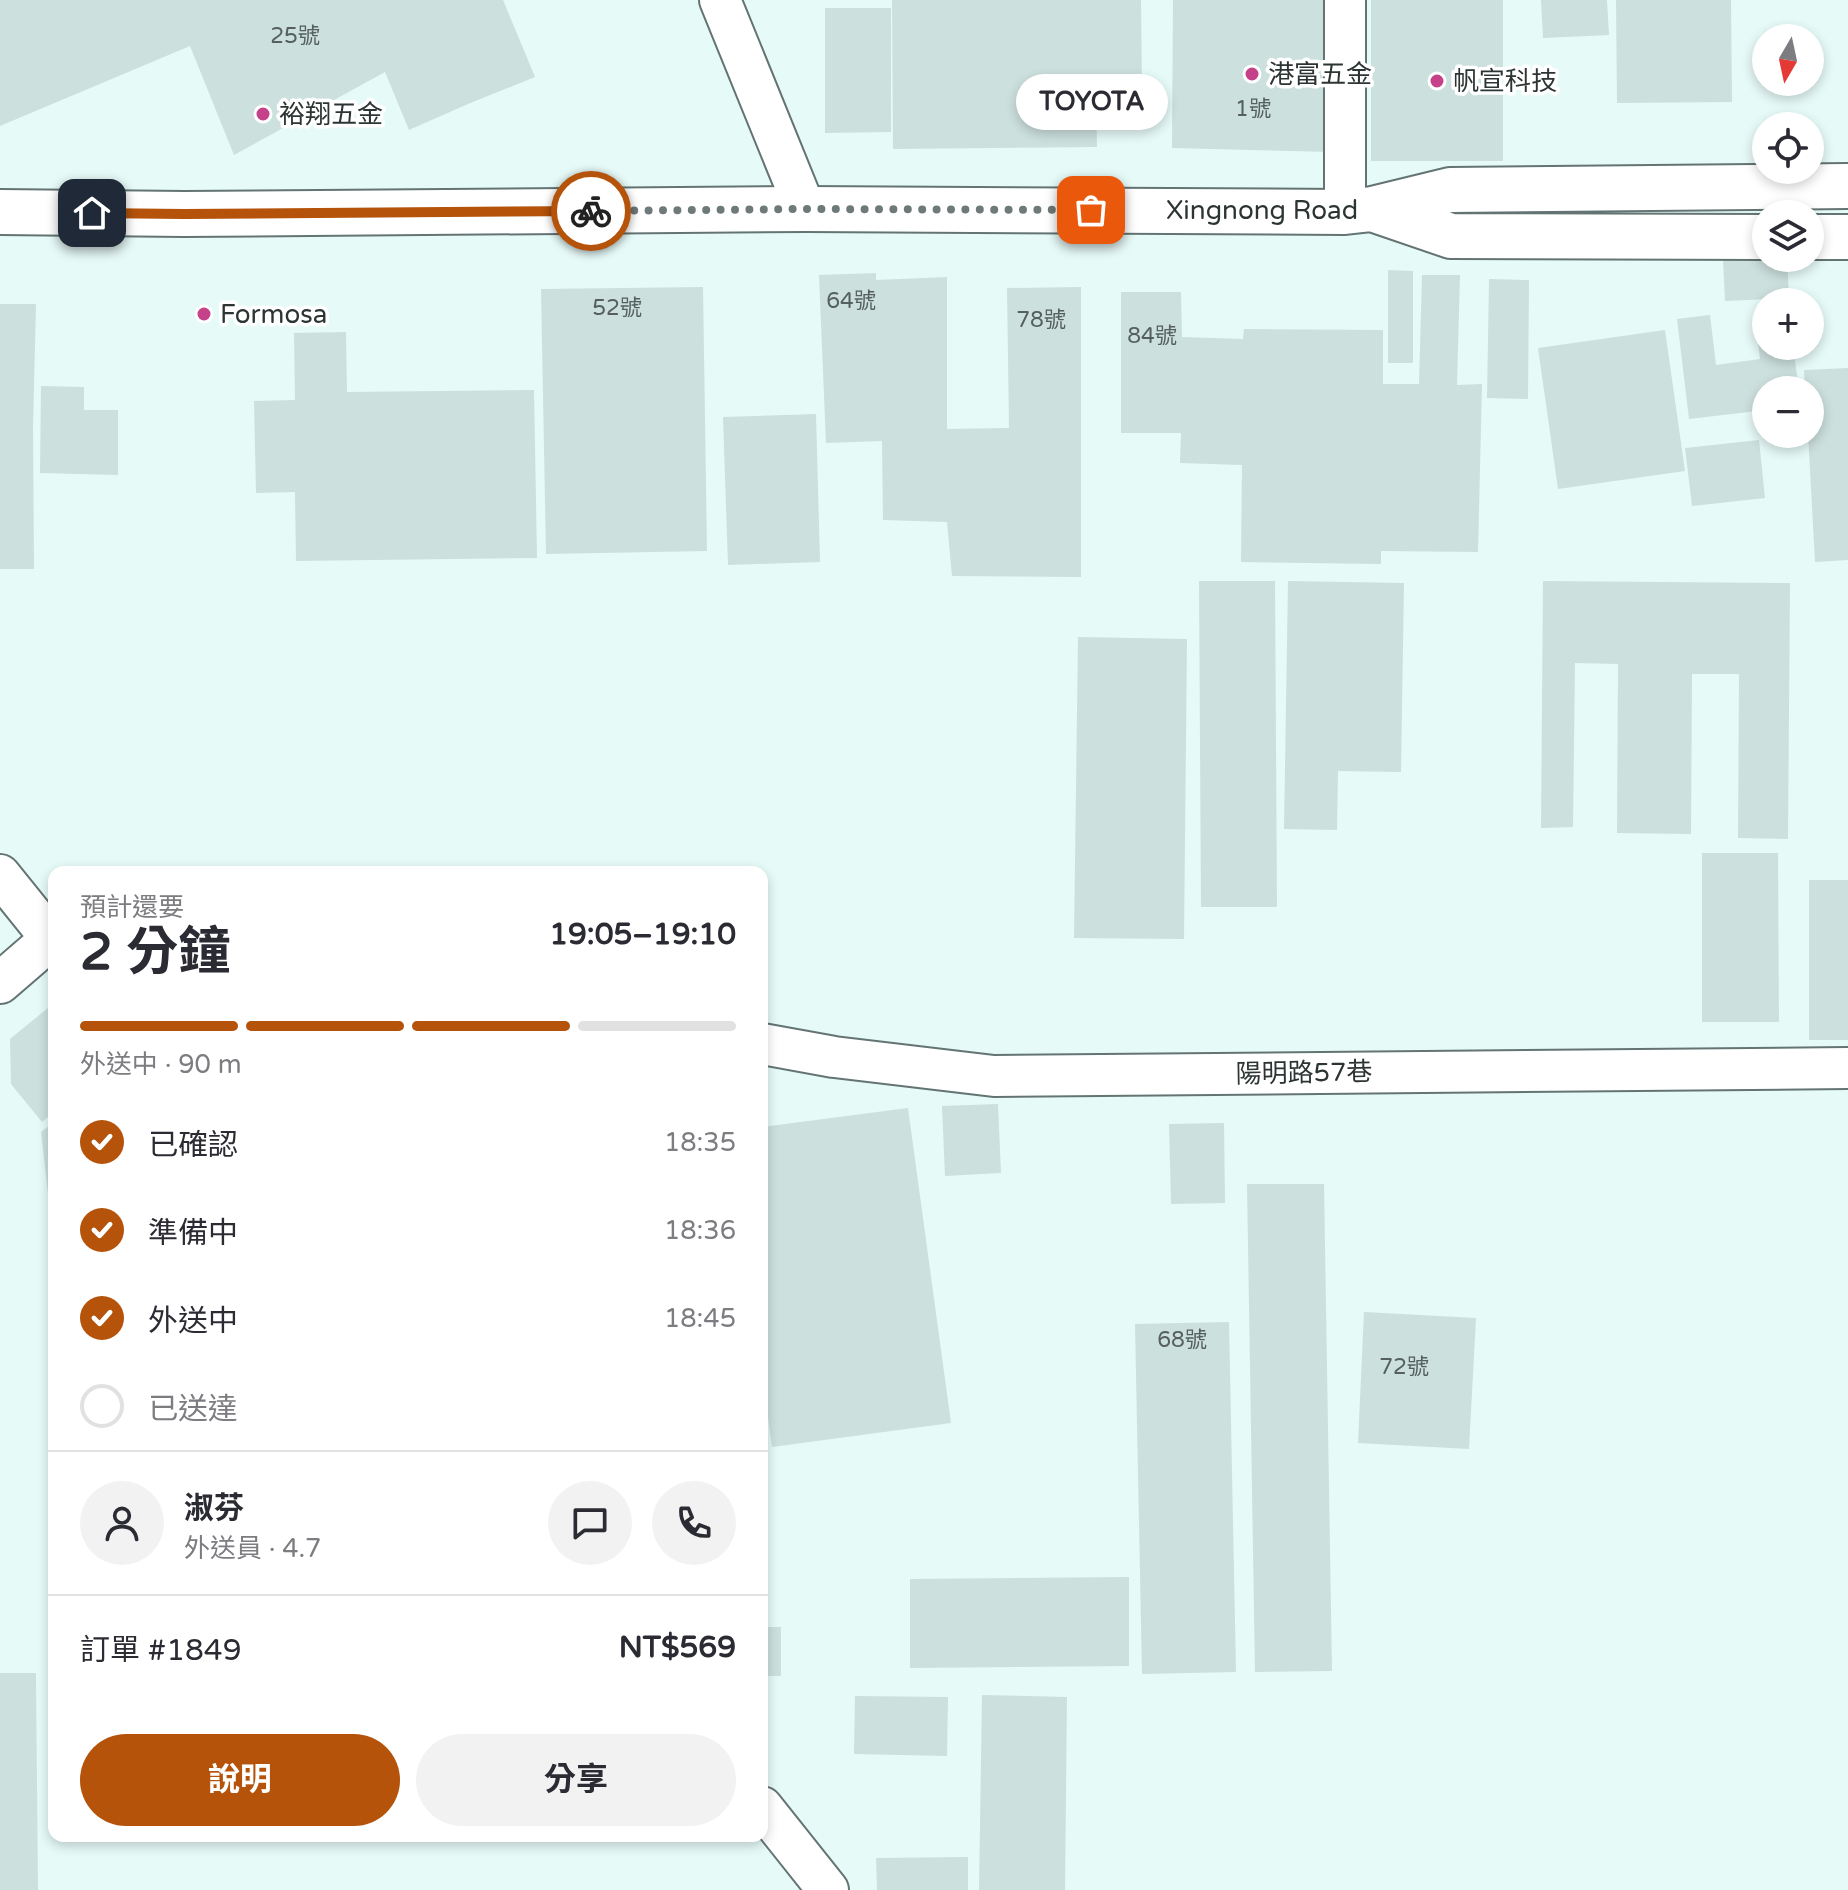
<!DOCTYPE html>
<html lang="zh-TW">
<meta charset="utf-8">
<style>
body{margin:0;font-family:"Varela Round","Noto Sans TC",sans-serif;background:#f2f2f3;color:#2b2b33;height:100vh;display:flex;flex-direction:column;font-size:30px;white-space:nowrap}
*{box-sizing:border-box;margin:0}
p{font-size:26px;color:#7c7c81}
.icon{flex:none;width:44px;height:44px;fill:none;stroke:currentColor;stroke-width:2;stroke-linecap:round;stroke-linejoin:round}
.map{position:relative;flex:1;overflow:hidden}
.details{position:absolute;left:48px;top:866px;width:720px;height:976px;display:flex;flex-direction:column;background:#fff;border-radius:16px;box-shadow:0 4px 12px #0003}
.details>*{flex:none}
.needle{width:52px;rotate:189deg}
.controls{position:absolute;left:1752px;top:24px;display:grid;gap:16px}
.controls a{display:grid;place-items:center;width:72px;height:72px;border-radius:50%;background:#fff;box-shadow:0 4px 12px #0003;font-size:40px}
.pin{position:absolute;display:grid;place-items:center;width:68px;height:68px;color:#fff;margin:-34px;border-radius:16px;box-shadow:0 4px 12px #0006}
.courier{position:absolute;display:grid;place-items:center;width:80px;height:80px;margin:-40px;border:6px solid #b45309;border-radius:50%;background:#fff;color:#222;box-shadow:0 2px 10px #0007}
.bubble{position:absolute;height:56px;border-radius:28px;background:#fff;box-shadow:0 4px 12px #0003;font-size:26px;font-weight:700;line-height:56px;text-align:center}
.head em{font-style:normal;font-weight:700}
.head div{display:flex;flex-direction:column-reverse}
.head{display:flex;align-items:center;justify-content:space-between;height:136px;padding:0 32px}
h1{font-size:52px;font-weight:700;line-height:60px}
.bar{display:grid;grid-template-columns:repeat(4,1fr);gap:12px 8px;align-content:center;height:96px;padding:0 32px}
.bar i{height:10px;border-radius:6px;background:#e1e1e2}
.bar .on{background:#b45309}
.bar p{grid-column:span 4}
.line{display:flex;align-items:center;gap:20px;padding:0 32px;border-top:2px solid #e1e1e2}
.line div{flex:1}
.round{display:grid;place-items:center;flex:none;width:84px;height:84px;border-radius:42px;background:#f2f2f3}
ol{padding:0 32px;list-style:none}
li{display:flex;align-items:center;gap:24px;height:88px}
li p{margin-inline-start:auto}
li .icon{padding:8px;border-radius:50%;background:#b45309;color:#fff;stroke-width:4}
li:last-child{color:#7c7c81}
li i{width:44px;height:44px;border:4px solid #e1e1e2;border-radius:50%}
.primary-button{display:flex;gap:16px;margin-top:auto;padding:16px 32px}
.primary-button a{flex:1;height:92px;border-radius:48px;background:#b45309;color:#fff;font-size:32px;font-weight:700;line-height:92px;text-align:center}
.primary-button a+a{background:#f2f2f3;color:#2b2b33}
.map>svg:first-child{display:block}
</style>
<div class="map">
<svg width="1848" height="1890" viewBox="0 0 1848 1890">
<rect width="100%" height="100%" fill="#e6faf8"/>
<!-- building -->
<path fill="#cce0de" d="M0 0H503L535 77 468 104 409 130 385 72 234 155 190 46 0 126Z
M892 0H1141L1142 89 1096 90 1097 147 893 149Z
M1173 0H1333L1332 152 1172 148Z
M1371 0H1503V161H1371Z
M1541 0H1607L1609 35 1543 38Z
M1616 0H1731L1732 102 1617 103Z
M825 8H891V132L825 133Z
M1787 258 1789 298 1725 301 1723 259Z
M1388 270 1413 271V363H1388Z
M876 273V280L947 277V429L1009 428 1007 288 1081 287V577L952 576 947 522 883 520 882 441 826 443 819 275Z
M1422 275H1460L1457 385 1482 384 1478 552 1381 551V564L1241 562 1242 465 1180 463 1181 433H1121V292H1181L1182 337 1243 339 1244 329 1383 330V384H1419Z
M1489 279 1529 280 1528 399 1487 398Z
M703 287 707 551 546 554 541 289Z
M0 304H36L33 427 34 569H0Z
M1766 310V346H1793L1799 390H1766V410L1689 419 1677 319 1710 315 1716 365 1760 359 1754 311Z
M1665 330 1685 471 1558 489 1538 348Z
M346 332 347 392 534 390 537 558 296 561 295 492 256 493 254 401 295 400 294 333Z
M1848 368V560L1815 562 1808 434H1810V390H1805L1804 370Z
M41 386 84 387V410H118V475L40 473Z
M816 414 820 562 728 565 723 417Z
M1759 440 1765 498 1692 506 1685 448Z
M1199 581H1275L1277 907H1201Z
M1288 581 1404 583 1401 772 1338 771 1337 830 1284 829Z
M1543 581 1790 583 1788 839 1738 838 1739 674H1692L1691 834 1617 833 1618 664 1575 663 1573 827 1541 828Z
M1078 637 1187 639 1184 939 1074 938Z
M1702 853H1778L1779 1022H1702Z
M1809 880H1848V1040H1809Z
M54 1003V1112L42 1122 11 1084 10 1039Z
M998 1104 1001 1173 945 1176 942 1106Z
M908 1108 951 1423 772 1447 762 1373V1127Z
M54 1122V1198L49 1203 41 1132Z
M1224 1123 1225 1203 1171 1204 1169 1124Z
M1247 1184H1324L1332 1671 1255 1672Z
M1364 1312 1476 1318 1469 1449 1358 1443Z
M1229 1322 1236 1672 1142 1674 1135 1324Z
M1129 1577V1666L910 1668V1579Z
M762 1627H781V1676H762Z
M0 1673H36L38 1890H0Z
M982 1695 1067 1697 1065 1890H979Z
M855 1696 948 1697 947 1756 854 1754Z
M968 1857V1890H877L876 1858Z"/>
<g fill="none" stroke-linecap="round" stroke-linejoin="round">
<!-- minor casing -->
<g stroke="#637473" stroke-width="44">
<path id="minor" d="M720 0 805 209
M1345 212V0
M0 875 54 942
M0 983 51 939 54 938
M762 1044 834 1057 994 1076 1848 1068
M762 1807 828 1890"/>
</g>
<!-- major casing -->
<g stroke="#637473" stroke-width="48">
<path id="major" d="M1372 209 1451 236 1766 237
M0 212 184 214 805 209 1345 212 1372 209 1450 190 1848 186
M1810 237H1848"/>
</g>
<!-- minor -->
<use href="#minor" stroke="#fff" stroke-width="40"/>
<!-- major -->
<use href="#major" stroke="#fff" stroke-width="44"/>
</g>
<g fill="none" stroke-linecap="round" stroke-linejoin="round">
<!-- done -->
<path stroke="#6e7a79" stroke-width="8" stroke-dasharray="0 14.4" d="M591 211 805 209 1091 210"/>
<!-- route -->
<path stroke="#b45309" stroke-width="10" d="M92 213 184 214 591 211"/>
</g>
<!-- markers -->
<g fill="#c5428a" stroke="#fff" stroke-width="3">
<circle cx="1252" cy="74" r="8"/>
<circle cx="1437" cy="81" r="8"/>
<circle cx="263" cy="114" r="8"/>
<circle cx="204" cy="314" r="8"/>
</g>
<g text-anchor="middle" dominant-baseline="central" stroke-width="7" stroke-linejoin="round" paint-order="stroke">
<!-- number labels -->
<g font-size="22" fill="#55605e">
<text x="295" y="36">25號</text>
<text x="1253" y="109">1號</text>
<text x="851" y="301">64號</text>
<text x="617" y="308">52號</text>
<text x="1041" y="320">78號</text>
<text x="1152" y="336">84號</text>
<text x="1182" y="1340">68號</text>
<text x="1404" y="1367">72號</text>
</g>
<!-- poi labels -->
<g font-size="26" fill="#2d3534" stroke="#fff" text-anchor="start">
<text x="1268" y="74">港富五金</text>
<text x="1453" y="81">帆宣科技</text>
<text x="279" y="114">裕翔五金</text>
<text x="220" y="314">Formosa</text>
</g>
<!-- street labels -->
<g font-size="26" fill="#2d3534" stroke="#fff">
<text x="1262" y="210">Xingnong Road</text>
<text transform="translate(1304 1073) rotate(-1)">陽明路57巷</text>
</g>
</g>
</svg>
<div class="controls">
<a><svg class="needle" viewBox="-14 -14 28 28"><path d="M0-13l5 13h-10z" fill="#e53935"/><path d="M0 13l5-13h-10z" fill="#7c7c81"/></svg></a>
<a><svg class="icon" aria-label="locate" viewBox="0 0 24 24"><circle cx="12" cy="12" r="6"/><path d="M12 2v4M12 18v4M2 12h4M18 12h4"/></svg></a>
<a><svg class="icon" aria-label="layers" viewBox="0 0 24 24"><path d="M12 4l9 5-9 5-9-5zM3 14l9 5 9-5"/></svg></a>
<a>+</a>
<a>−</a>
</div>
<div class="pin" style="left:1091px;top:210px;background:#ea580c"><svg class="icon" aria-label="bag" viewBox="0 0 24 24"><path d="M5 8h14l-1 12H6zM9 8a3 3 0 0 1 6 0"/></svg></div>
<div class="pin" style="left:92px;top:213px;background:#1f2937"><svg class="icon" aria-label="home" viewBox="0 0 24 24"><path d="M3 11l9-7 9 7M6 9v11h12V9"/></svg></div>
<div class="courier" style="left:591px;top:211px"><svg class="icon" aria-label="bike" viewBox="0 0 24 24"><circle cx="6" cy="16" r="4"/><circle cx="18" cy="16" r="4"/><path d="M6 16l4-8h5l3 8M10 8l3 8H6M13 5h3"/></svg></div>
<div class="bubble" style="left:1016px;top:74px;width:152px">TOYOTA</div>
<section class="details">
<div class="head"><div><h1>2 分鐘</h1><p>預計還要</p></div><em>19:05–19:10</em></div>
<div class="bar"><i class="on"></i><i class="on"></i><i class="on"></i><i></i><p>外送中 · 90 m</p></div>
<ol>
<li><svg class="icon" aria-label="check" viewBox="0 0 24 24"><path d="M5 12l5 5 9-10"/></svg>已確認<p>18:35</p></li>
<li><svg class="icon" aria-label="check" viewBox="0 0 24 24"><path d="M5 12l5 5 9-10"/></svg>準備中<p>18:36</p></li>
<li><svg class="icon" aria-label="check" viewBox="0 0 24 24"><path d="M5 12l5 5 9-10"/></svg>外送中<p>18:45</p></li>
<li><i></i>已送達</li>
</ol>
<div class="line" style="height:144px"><a class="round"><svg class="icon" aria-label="person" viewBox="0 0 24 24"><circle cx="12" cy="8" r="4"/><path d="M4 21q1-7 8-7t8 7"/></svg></a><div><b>淑芬</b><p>外送員 · 4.7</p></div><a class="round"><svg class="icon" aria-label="chat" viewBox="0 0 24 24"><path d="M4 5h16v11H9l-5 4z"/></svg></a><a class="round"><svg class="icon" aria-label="phone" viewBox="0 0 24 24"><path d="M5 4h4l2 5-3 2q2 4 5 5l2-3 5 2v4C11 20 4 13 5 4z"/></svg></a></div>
<div class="line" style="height:104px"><div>訂單 #1849</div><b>NT$569</b></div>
<div class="primary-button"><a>說明</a><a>分享</a></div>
</section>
</div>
